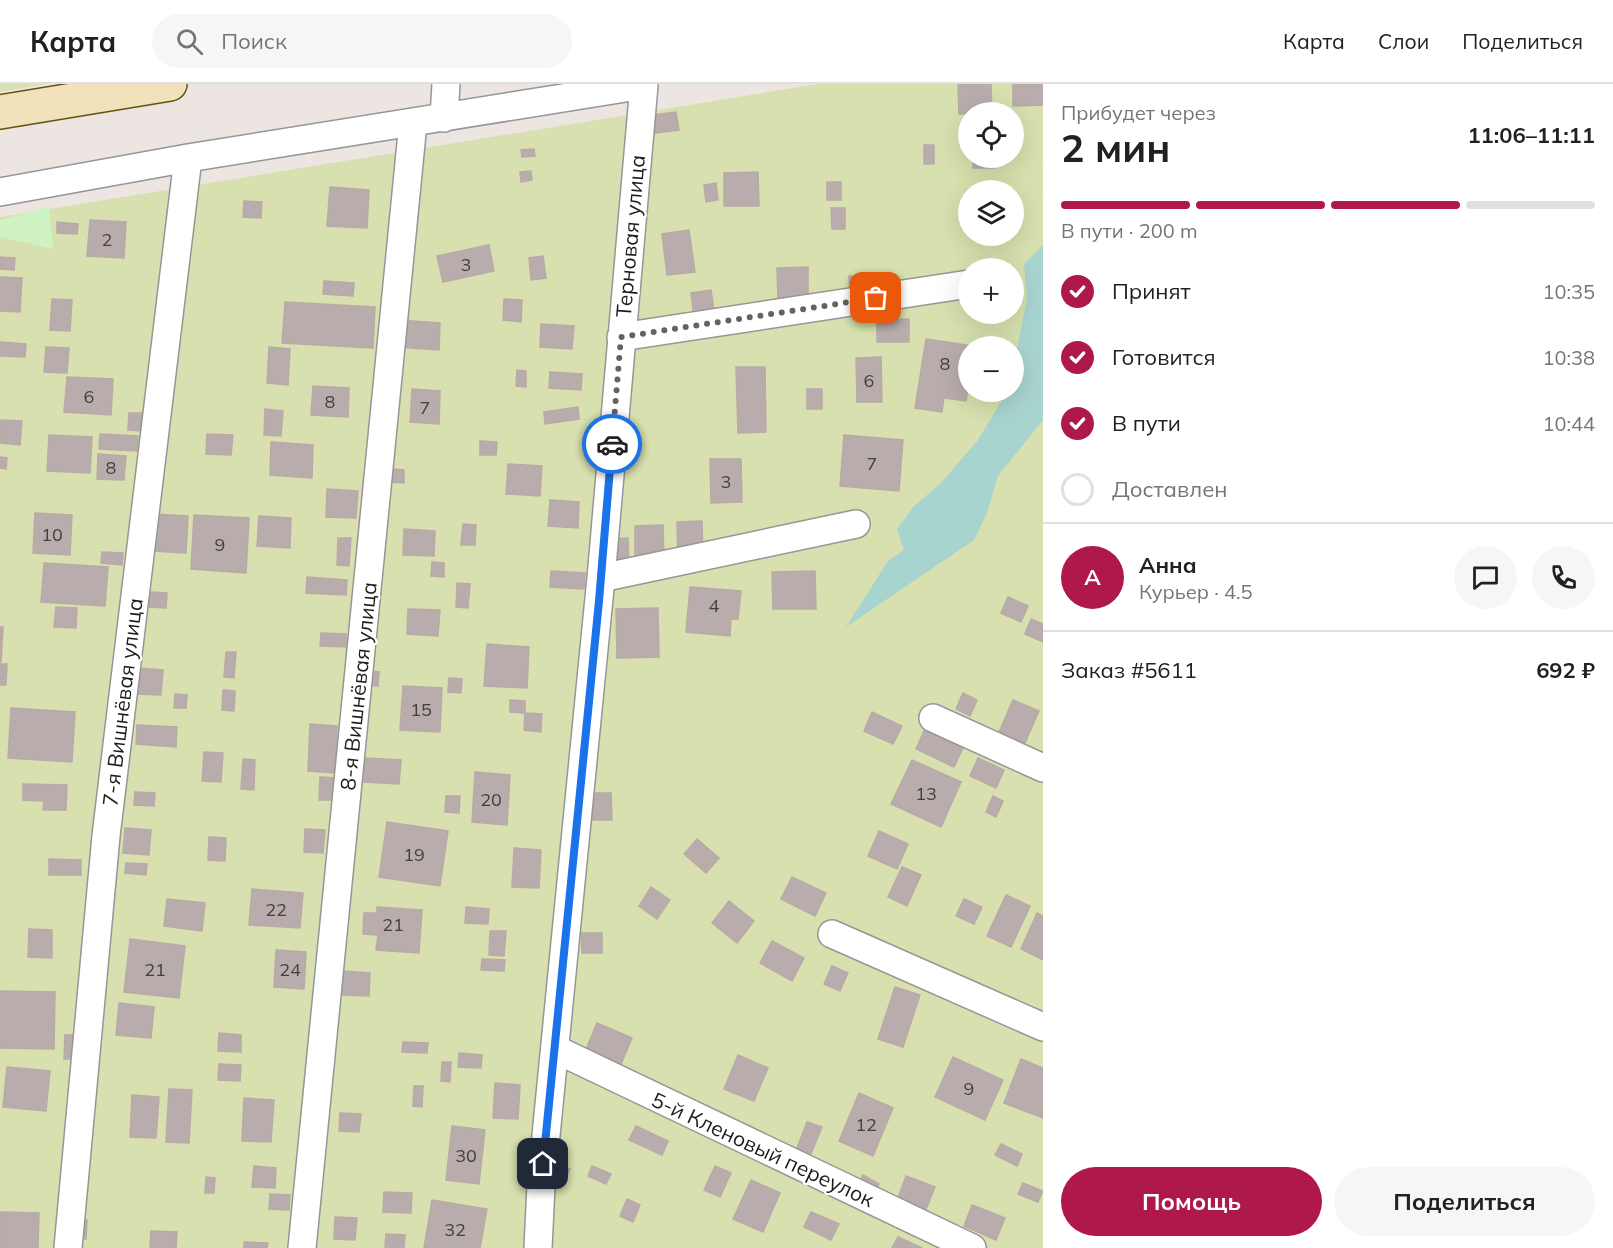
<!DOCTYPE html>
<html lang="ru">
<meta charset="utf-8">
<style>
body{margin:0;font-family:Mulish,sans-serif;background:#f6f6f6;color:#202124;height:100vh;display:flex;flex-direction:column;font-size:22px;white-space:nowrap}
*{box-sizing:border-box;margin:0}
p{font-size:20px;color:#757577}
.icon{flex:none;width:33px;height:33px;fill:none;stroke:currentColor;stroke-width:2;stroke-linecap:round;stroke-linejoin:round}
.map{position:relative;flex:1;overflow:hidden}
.side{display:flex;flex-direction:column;background:#fff;width:570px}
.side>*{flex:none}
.tools{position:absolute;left:958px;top:18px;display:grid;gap:12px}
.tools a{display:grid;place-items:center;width:66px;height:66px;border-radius:50%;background:#fff;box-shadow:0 6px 24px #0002;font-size:30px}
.pin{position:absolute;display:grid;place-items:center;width:51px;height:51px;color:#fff;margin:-26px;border-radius:12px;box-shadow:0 3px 9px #0006}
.courier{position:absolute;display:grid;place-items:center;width:60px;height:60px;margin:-30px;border:4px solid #1a73e8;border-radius:50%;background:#fff;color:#222;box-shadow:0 2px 8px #0007}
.head em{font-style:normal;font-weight:700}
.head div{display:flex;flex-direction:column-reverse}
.head{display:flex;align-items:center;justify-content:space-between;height:102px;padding:0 18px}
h1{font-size:39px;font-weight:700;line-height:45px}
.bar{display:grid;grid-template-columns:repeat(4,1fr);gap:9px 6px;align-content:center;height:72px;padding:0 18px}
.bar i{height:8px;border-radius:4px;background:#e0e0e0}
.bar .active{background:#af184a}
.bar p{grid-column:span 4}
.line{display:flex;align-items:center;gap:15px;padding:0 18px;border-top:2px solid #e0e0e0}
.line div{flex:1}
.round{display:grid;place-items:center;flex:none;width:63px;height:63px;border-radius:32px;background:#f6f6f6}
ol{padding:0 18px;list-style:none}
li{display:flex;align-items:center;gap:18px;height:66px}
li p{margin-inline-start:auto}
li .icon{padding:6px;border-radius:50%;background:#af184a;color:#fff;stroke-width:4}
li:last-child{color:#757577}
li i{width:33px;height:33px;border:3px solid #e0e0e0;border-radius:50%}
.primary-button{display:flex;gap:12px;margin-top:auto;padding:12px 18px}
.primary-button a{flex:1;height:69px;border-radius:36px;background:#af184a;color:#fff;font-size:24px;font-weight:700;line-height:69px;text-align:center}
.primary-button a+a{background:#f6f6f6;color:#202124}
header{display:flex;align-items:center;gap:36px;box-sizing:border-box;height:84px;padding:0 30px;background:#fff;border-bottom:2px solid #e0e0e0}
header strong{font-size:28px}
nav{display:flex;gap:33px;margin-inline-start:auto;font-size:21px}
.search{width:420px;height:54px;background:#f6f6f6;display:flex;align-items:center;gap:15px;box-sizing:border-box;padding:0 21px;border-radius:33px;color:#757577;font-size:22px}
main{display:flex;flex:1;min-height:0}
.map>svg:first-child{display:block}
</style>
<header>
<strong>Карта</strong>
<div class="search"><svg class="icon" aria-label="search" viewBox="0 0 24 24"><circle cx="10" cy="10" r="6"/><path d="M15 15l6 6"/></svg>Поиск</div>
<nav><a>Карта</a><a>Слои</a><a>Поделиться</a></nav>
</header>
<main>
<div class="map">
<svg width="1043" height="1164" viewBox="0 0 1043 1164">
<rect width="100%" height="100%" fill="#ece5e2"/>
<!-- grass -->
<path fill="#d7e0ae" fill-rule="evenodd" d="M0 0H46L0 8Z
M818 0H1043V1164H0V133ZM969 28H1014V74H969ZM969 106H1014V152H969ZM969 184H1014V230H969ZM969 262H1014V308H969Z"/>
<!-- park -->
<path fill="#cff2c3" d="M49 122 53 165 0 153V136Z"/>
<!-- water -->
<path fill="#a8d4d0" d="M1043 161V336L998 392 987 429 974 456 846 543 888 477 904 466 897 445 914 422 940 400 978 356 1007 308H1014V280L1027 214 1024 180Z"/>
<!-- building -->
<path fill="#b8adac" stroke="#bba9a7" stroke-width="1.5" d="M958 0H991L992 28 959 30Z
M1013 0H1043V21L1013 22Z
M676 28 679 46 648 50 645 32Z
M924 61H934V80H924Z
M534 65 535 72 522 73 521 66Z
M973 74H994V84H973Z
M531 87 532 96 521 98 520 88Z
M758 88 759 122H724V89Z
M827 98H841V116H827Z
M716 99 718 116 706 118 704 101Z
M330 103 369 106 367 144 327 142Z
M244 117 262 118 261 134 243 133Z
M831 124H845V145H832Z
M90 136 126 138 124 174 87 172Z
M57 138 78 140 77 150 57 149Z
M689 146 695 188 667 191 662 150Z
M489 161 494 187 443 198 437 172Z
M543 172 546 194 531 196 529 174Z
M0 173 15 174 14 186 0 185Z
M808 183V215L778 216 777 184Z
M849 192H870L871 216 850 217Z
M0 193 22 194 20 228 0 227Z
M324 197 354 199 353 212 323 210Z
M711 206 716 240 695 242 691 209Z
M52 215 72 216 70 247 50 246Z
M504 215 522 216 521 238 503 236Z
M285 218 375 223 373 264 282 259Z
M909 235V258H877V236Z
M398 236 440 239 439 266 396 263Z
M541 240 574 242 572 265 540 263Z
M926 255 973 262H969V296L966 317 944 314 942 328 915 324Z
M0 258 26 260 25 273 0 272Z
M46 263 69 264 67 289 44 288Z
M269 263 290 265 288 301 267 299Z
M881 273 882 318H857L856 274Z
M736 283H765L766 348 738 349Z
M517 286 526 287V303L516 302Z
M550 288 582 290 581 306 549 304Z
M67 293 113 295 111 331 64 328Z
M313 302 349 304 348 333 311 331Z
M412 305 440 307 439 340 410 338Z
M807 305H822V325H807Z
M578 323 579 335 545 340 544 328Z
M265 325 283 327 281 352 264 351Z
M129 329H143L142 347 128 346Z
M1 336 22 337 20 361 0 359Z
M100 350 138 352 137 367 99 365Z
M207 350 233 351 231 371 206 370Z
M49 351 92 353 90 389 47 387Z
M844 351 903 356 899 407 840 402Z
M480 357 497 358 496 371H480Z
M271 358 313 361 312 394 270 391Z
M98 370 126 372 124 396 97 395Z
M0 373 7 374 6 385 0 384Z
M710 375H741L742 418 711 419Z
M508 380 542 382 540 412 506 410Z
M392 385 404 386V399L391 398Z
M327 405 358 407 356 434 326 433Z
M550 416 579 418 578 444 548 442Z
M35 429 72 431 70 471 33 469Z
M155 430 188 432 186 469 153 467Z
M194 431 249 434 246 489 191 485Z
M259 432 291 434 290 464 257 462Z
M702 437 703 472 678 473 677 438Z
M463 440 476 441 475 461H461Z
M663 441 664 477H635V442Z
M404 445 435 447 434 472 403 471Z
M338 454H351L349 482 337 481Z
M628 454 629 483H609L608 455Z
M102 468 123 469 122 481 101 479Z
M432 478 444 479V493L431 492Z
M44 479 108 483 105 522 41 518Z
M551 487 585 489 584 505 550 503Z
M815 487 816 525H773L772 488Z
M307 493 347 496 346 511 306 509Z
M457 499 470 500 468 524 456 523Z
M690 503 741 507 738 535H731L730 552 686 548Z
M150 508 167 509 166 524 149 523Z
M1008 513 1028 522 1021 538 1001 529Z
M56 523 77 524 76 544 54 543Z
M658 524 659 573 617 574 616 525Z
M408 525 440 526 438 552 407 550Z
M1031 535 1043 540V558L1025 550Z
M0 543H3L1 578H0Z
M321 549 346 550V563L320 562Z
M487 560 529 563 527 604 484 602Z
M226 568H236L234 594 224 593Z
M0 580H7L6 601H0Z
M138 584 163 586 161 611 136 610Z
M361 586 379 588 378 602 360 601Z
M449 594 462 595 461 609 448 608Z
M403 602 442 604 440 648 400 646Z
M223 606 235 607 234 627 222 626Z
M963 609 977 616 970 632 956 625Z
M175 610 187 611 186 624H174Z
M510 616 525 617V629L510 628Z
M1013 616 1039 627 1025 659 999 648Z
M11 624 75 628 72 678 8 674Z
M872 628 902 642 893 660 864 647Z
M525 629 542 630 541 648 524 646Z
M310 640 337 642 335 689 308 687Z
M137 641 177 643 176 663 136 660Z
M924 647 963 664 954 683 916 665Z
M204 668 223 669 221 698 202 697Z
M365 674 401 676 399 700 364 698Z
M978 674 1004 686 996 704 970 692Z
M243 675 255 676 254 706 241 705Z
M912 676 961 698 941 743 891 720Z
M475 688 510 691 507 741 472 738Z
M320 693 337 694 335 716H319Z
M23 700 67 701 66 726H43L44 717 23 716Z
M135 708 155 709 154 722 134 721Z
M586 709H611L612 736H587Z
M446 712H460L459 729 445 728Z
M993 712 1003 717 996 733 986 728Z
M387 738 448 747 440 802 379 793Z
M125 744 151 746 149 771 123 769Z
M305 745 325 746 323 769 304 768Z
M879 747 908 760 897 785 868 772Z
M209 753 226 754 225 777 208 776Z
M697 755 719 774 706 789 684 770Z
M514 764 541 766 539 804 512 803Z
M49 775 81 776V791H49Z
M126 779 147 780 146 791 125 789Z
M902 783 921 791 907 822 888 813Z
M792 793 826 809 815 832 781 815Z
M651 803 670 816 657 835 639 822Z
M252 805 303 809 300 844 249 841Z
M1006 811 1030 822 1011 863 987 852Z
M167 815 205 819 202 847 164 842Z
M964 815 982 823 974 840 956 832Z
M729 817 754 837 737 859 712 839Z
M377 823 422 826 419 869 376 866 378 851 363 850 364 829H377Z
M466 823 489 825 488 840 465 839Z
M1037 829 1043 832V876L1021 865Z
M29 845 52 846V874L28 873Z
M490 847H506L504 872 489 871Z
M581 849H602V869H582Z
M130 855 185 862 179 914 124 908Z
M772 857 804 874 792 897 760 879Z
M276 866 306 868 304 905 274 903Z
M482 875 505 876 504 887 481 886Z
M832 882 848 889 840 907 824 900Z
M342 887 370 889 369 912 341 911Z
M895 903 920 911 903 963 878 955Z
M0 907 55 908 54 965 0 964Z
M119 919 154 923 151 954 116 951Z
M597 939 632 954 617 990 582 975Z
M219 949 241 951V968L218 967Z
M65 951H78L77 975H64Z
M403 958 428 959 427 969 402 968Z
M459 969 482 971 481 984 458 983Z
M738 971 768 984 754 1017 724 1005Z
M953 973 1003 996 985 1036 935 1013Z
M1021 975 1043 984V1034L1004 1019Z
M442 978H451L450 998 441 997Z
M219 980 241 981 240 997 218 996Z
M7 983 50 987 46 1027 3 1023Z
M495 999 520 1001 518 1035 493 1034Z
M414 1002H423L422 1023 413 1022Z
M169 1005 192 1006 189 1059 166 1058Z
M859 1009 893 1024 873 1072 839 1057Z
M132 1011 159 1013 156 1054 130 1053Z
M244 1014 274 1016 271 1058 242 1057Z
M340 1029 361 1030 359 1048 339 1047Z
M807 1038 822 1043 808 1077 794 1072Z
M452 1042 485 1046 479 1100 446 1096Z
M636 1042 668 1057 662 1071 629 1056Z
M1001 1060 1022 1070 1017 1082 995 1071Z
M551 1076 570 1085 564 1098 545 1089Z
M254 1082 276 1084 275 1104 252 1103Z
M592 1082 611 1090 606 1100 588 1092Z
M715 1082 731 1089 720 1113 704 1106Z
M863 1091 879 1100 874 1110 858 1101Z
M906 1092 935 1103 925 1128 897 1117Z
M206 1093 215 1094 214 1109H205Z
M751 1096 780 1109 763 1148 733 1135Z
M1023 1099 1043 1107 1038 1118 1018 1110Z
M384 1108 412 1109 411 1129 383 1128Z
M270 1110 290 1111 289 1126 269 1125Z
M627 1115 640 1121 633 1138 620 1132Z
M432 1116 487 1125 480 1164H424Z
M972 1121 1005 1134 996 1156 964 1142Z
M1 1128 39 1129 38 1164H0Z
M811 1128 839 1140 831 1156 804 1143Z
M335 1133 357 1134 355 1156 334 1155Z
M71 1136H87L86 1155 69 1154Z
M151 1147 177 1148 176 1164H150Z
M386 1150 405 1151 404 1164 385 1163Z
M898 1153 922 1164H892Z
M244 1158 268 1159 267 1164H244Z"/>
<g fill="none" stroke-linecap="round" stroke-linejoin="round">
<!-- street casing -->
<g stroke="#969696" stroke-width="30">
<path id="street" d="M444 34 446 0
M0 108 188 74 644 1 601 494 541 1102 538 1164
M621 253 969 200
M601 494 856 440
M933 634 1043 684
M832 850 1043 943
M555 965 972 1164
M68 1164 106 752 188 74
M302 1164 413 39"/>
</g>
<!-- secondary casing -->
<g stroke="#645111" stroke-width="36">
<path id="secondary" d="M0 28 170 0"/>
</g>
<!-- street -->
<use href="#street" stroke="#fff" stroke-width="27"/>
<!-- secondary -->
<use href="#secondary" stroke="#f1e2bb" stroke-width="33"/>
</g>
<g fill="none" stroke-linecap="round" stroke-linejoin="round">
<!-- done -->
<path stroke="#656261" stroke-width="6" stroke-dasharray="0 10.8" d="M612 360 621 253 876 214"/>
<!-- route -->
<path stroke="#1a73e8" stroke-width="8" d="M543 1080 599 517 612 360"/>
</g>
<g text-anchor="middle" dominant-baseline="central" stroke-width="4.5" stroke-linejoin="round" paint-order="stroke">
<!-- number labels -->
<g font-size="18" fill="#434040">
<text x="107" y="155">2</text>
<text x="466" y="180">3</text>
<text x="945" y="279">8</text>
<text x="869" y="296">6</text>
<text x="89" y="312">6</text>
<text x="330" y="317">8</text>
<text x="425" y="323">7</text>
<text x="872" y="379">7</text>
<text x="111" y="383">8</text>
<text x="726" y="397">3</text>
<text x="52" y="450">10</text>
<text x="220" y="460">9</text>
<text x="714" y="521">4</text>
<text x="421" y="625">15</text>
<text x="926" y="709">13</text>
<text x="491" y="715">20</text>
<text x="414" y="770">19</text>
<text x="276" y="825">22</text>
<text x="393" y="840">21</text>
<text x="155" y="885">21</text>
<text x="290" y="885">24</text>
<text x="969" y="1004">9</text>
<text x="866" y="1040">12</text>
<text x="466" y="1071">30</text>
<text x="455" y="1145">32</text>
</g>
<!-- street labels -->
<g font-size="21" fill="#1c1c1c" stroke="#fff">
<text transform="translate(630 152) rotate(-85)">Терновая улица</text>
<text transform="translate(358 602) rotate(-84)">8-я Вишнёвая улица</text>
<text transform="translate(122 618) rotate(-83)">7-я Вишнёвая улица</text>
<text transform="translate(763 1065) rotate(25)">5-й Кленовый переулок</text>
</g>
</g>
</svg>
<div class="tools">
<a><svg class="icon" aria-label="locate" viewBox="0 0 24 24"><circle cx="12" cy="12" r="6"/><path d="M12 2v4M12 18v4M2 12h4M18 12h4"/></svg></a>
<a><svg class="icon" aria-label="layers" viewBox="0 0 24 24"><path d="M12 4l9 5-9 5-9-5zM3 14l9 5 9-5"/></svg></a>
<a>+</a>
<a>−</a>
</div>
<div class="pin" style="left:876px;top:214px;background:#ea580c"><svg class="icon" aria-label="bag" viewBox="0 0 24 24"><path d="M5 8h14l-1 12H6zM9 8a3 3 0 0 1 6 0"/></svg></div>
<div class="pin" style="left:543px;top:1080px;background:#1f2937"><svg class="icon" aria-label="home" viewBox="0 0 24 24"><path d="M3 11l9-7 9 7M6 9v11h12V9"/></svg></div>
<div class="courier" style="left:612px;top:360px"><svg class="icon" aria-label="car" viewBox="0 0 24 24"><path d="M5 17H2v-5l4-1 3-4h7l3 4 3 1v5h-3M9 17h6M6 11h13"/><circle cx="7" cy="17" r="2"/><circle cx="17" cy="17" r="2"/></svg></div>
</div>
<section class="side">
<div class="head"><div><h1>2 мин</h1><p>Прибудет через</p></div><em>11:06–11:11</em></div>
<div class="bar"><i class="active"></i><i class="active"></i><i class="active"></i><i></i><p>В пути · 200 m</p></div>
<ol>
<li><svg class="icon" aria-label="check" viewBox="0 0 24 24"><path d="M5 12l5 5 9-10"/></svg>Принят<p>10:35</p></li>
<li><svg class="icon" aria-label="check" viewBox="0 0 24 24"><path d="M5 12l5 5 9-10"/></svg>Готовится<p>10:38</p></li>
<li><svg class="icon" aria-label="check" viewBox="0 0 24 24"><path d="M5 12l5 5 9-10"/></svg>В пути<p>10:44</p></li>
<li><i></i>Доставлен</li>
</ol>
<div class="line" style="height:108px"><b class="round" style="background:#af184a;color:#fff">А</b><div><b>Анна</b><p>Курьер · 4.5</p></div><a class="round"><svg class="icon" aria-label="chat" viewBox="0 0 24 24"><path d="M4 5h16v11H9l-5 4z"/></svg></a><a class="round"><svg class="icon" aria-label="phone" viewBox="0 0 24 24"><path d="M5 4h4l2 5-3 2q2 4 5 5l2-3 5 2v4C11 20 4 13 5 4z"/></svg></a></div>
<div class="line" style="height:78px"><div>Заказ #5611</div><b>692 ₽</b></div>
<div class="primary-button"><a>Помощь</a><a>Поделиться</a></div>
</section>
</main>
